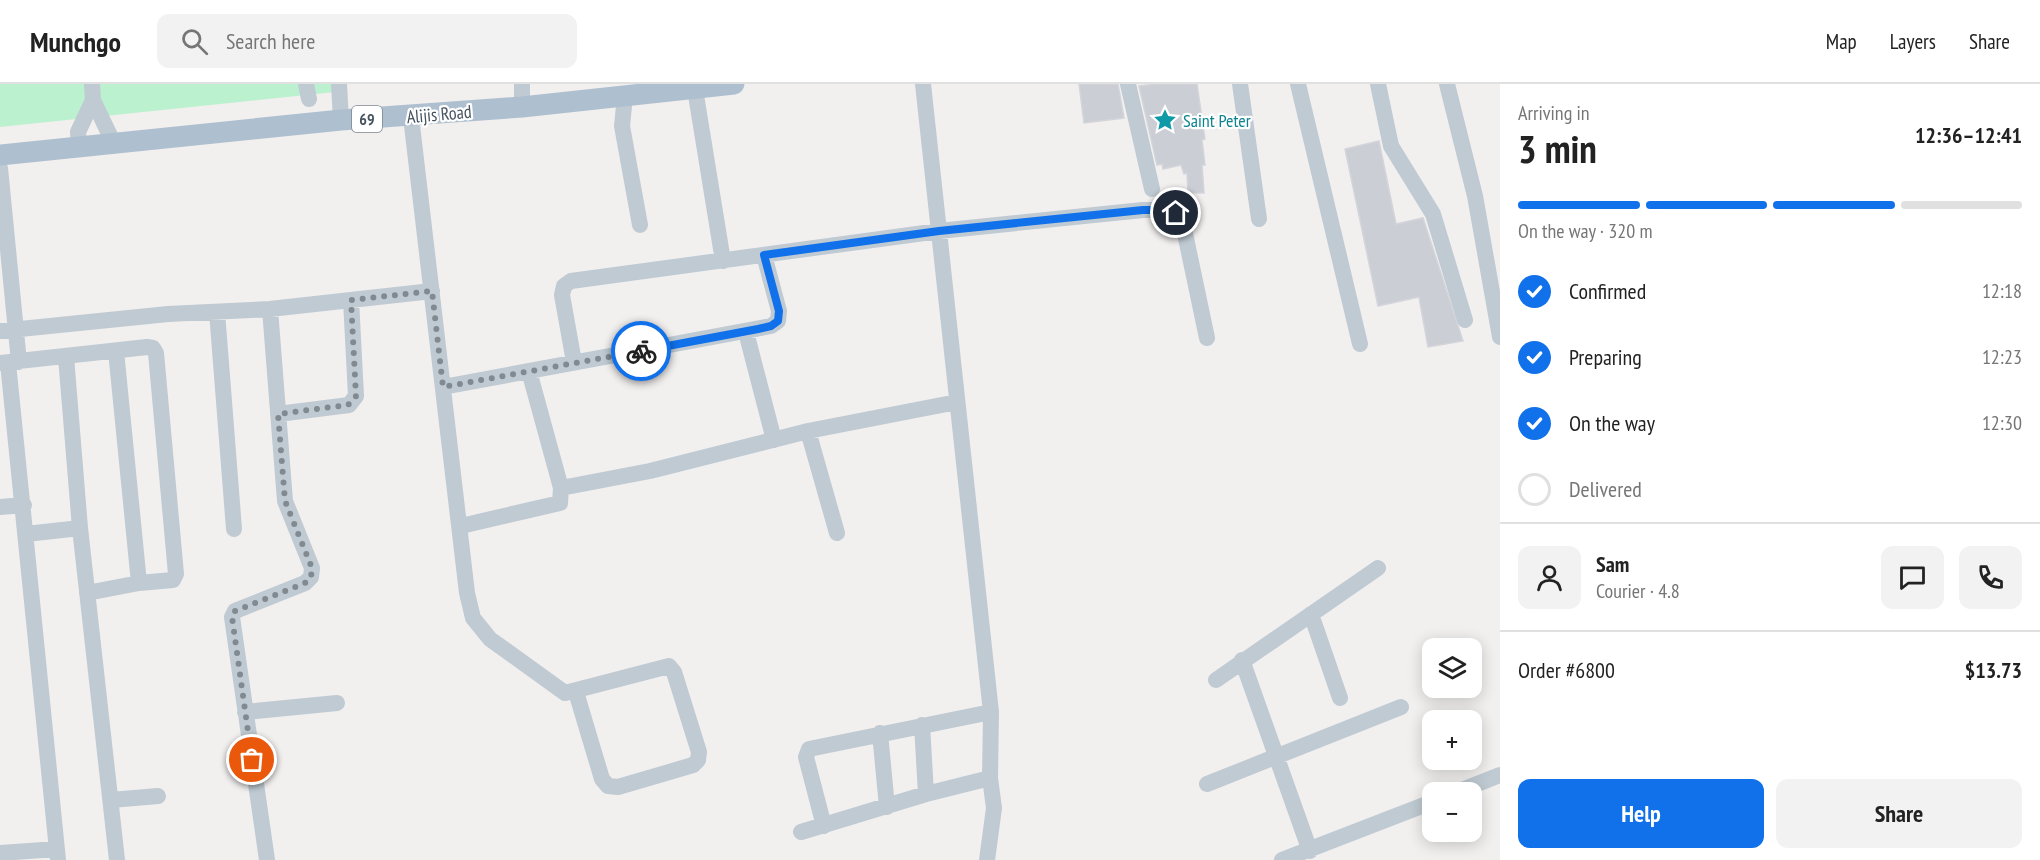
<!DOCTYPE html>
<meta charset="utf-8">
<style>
body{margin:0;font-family:"PT Sans Narrow",sans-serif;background:#f2f2f2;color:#222;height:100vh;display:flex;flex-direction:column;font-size:22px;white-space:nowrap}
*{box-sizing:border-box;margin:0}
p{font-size:20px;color:#767676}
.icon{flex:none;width:33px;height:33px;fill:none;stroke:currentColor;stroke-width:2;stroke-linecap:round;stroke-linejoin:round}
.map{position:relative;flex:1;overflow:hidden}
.sheet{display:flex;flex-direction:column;background:#fff;width:540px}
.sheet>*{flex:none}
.fabs{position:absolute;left:1422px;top:554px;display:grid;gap:12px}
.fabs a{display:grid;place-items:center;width:60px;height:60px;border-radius:12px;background:#fff;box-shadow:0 3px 15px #0003;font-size:30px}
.pin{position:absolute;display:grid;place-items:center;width:51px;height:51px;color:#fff;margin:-26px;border:3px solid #fff;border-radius:50%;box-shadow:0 2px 6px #0007}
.courier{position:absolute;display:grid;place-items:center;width:60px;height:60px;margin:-30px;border:4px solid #1071eb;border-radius:50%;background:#fff;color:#222;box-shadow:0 2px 8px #0007}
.headline em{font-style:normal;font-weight:600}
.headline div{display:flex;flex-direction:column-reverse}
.headline{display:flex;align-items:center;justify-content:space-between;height:102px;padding:0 18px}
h1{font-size:39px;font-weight:600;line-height:45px}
.bar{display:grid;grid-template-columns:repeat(4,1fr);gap:9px 6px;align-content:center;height:72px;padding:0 18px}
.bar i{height:8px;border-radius:4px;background:#e0e0e0}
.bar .current{background:#1071eb}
.bar p{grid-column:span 4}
.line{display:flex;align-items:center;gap:15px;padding:0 18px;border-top:2px solid #e0e0e0}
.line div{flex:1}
.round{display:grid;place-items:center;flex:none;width:63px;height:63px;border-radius:12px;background:#f2f2f2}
ol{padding:0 18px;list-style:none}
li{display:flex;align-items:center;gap:18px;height:66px}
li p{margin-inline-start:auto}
li .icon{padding:6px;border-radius:50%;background:#1071eb;color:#fff;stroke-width:4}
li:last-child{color:#767676}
li i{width:33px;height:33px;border:3px solid #e0e0e0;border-radius:50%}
.primary-button{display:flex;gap:12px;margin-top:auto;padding:12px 18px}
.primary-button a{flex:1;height:69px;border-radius:12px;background:#1071eb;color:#fff;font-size:24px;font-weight:600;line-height:69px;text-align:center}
.primary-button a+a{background:#f2f2f2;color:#222}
header{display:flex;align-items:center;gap:36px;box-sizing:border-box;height:84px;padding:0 30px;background:#fff;border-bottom:2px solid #e0e0e0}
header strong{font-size:28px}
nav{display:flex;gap:33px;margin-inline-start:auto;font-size:21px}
.search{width:420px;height:54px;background:#f2f2f2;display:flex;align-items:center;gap:15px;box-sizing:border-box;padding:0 21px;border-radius:12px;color:#767676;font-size:22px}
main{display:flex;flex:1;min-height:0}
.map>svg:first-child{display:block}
</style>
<header>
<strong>Munchgo</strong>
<div class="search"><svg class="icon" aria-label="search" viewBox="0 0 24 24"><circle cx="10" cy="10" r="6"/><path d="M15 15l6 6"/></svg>Search here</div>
<nav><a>Map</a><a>Layers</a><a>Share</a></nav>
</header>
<main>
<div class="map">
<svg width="1500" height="776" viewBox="0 0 1500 776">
<rect width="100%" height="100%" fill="#f2efef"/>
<!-- green -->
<path fill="#bcf1d0" d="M0 0H334L335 8 0 43Z"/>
<!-- building -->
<path fill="#cbced4" stroke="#d3d5db" stroke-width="1.5" d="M1079 0H1118L1124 34 1084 39Z
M1156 0H1197L1205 55 1202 56 1205 81H1202L1204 109H1188L1187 89 1184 90 1181 81 1163 85 1162 80 1157 81 1139 2Z
M1379 57 1396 140 1423 134 1463 257 1428 263 1419 213 1378 222 1345 65Z"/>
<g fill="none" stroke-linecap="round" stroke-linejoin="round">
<!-- minor -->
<path stroke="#bfcad2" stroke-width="16" d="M92 0 93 16 113 58
M306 0 309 15
M339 0 341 36
M522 0V23
M697 0 695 5 723 177
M1128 0 1152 105
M1240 0 1259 135
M1298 0 1360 260
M1378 0 1391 62 1433 130 1465 236
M1447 0 1475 112 1500 253
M625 12 622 42 640 141
M411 33 467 509 473 534 490 555 565 609 669 582 674 588 699 668 698 676 693 681 618 703 608 702 602 695 576 608
M79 62 78 48 93 16
M0 84 19 278
M217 228 234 445
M0 247 168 230 270 225 432 207
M746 248 774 356
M116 267 139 499
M66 273 80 444 117 776
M574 278 562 211 564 202 571 197 939 147 1143 126H1166L1176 129 1183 140 1207 254
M0 279 147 263 153 264 156 269 176 490 173 496 139 499 87 509
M8 279 58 776
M443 303 771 242 778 237 779 227 764 171
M278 330 349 321 356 312 351 216
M808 347 837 449
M561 404 650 387 808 347 957 318
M0 423 24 421
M461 442 560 419 561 404 529 287
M26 450 80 444
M1311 530 1340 614
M1242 576 1310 767
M1216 596 1378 484
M245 628 337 619
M922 641 926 710
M880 649 887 723
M1207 700 1401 623
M1457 708 1500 691
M111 716 158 712
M824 742 806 673 809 665 991 628
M801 748 926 710 990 694 991 628 923 0
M0 769 57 765
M267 776 232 533 235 527 305 499 311 493 312 484 285 417 270 225
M987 776 994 724 990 694
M1282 776 1432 718"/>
<!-- major -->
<path stroke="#aebfcf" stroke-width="21" d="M0 71 341 36 522 23 734 0"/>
</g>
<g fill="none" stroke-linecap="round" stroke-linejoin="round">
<!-- done -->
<path stroke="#828a91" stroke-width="6" stroke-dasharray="0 10.8" d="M252 676 232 533 235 527 305 499 311 493 312 484 285 417 278 330 348 321 356 312 351 216 432 207 443 303 641 267"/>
<!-- route -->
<path stroke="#1071eb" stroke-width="8" d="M641 267 758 245 771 242 778 237 779 227 764 171 939 147 1143 126H1166L1176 129"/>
</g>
<!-- icons -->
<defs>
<g id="sight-bare" transform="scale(1.8)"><path d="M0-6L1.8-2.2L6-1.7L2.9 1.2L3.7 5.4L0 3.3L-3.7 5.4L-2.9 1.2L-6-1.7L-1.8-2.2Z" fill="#0f9aa8" stroke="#fff" stroke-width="2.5" paint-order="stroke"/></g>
</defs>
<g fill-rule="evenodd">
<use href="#sight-bare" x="1165" y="36"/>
</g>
<g text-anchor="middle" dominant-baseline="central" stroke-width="4.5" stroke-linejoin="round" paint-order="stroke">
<!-- shield labels -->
<rect fill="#fff" stroke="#7e878e" stroke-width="1.5" x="352" y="22" width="30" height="26" rx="4.5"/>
<g font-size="16" font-weight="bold" fill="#46535e">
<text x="367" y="35">69</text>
</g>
<!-- street labels -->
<g font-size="18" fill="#46535e" stroke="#fff">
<text transform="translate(439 30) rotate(-5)">Alijis Road</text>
</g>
<!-- culture labels -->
<g font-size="18" fill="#0d838f" stroke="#fff" text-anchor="start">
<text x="1183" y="36">Saint Peter</text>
</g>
</g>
</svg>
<div class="fabs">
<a><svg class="icon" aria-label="layers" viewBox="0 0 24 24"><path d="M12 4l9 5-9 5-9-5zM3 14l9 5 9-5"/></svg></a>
<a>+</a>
<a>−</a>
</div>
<div class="pin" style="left:252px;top:676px;background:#ea580c"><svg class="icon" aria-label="bag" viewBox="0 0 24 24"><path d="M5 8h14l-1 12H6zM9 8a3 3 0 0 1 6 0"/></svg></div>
<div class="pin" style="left:1176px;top:129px;background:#1f2937"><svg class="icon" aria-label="home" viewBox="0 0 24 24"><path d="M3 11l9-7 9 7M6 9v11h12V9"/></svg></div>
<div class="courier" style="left:641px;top:267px"><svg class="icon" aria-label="bike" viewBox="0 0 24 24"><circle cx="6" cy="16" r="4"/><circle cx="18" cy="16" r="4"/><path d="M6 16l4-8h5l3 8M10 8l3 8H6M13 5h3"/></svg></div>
</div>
<section class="sheet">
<div class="headline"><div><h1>3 min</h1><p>Arriving in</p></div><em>12:36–12:41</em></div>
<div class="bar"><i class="current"></i><i class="current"></i><i class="current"></i><i></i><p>On the way · 320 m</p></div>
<ol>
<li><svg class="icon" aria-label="check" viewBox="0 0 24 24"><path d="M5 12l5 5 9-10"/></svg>Confirmed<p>12:18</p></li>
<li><svg class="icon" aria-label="check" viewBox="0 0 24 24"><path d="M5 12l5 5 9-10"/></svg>Preparing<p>12:23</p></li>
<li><svg class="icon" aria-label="check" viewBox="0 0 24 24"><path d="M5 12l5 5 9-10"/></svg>On the way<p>12:30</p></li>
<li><i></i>Delivered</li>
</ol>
<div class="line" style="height:108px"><a class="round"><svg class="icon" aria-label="person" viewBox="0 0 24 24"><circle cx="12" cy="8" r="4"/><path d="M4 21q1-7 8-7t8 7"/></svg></a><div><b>Sam</b><p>Courier · 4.8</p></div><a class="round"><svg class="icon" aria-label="chat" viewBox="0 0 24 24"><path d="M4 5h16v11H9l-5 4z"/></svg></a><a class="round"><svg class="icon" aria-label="phone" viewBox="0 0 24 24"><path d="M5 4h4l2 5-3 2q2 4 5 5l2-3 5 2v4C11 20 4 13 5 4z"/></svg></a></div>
<div class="line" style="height:78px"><div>Order #6800</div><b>$13.73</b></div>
<div class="primary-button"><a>Help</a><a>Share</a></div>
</section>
</main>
